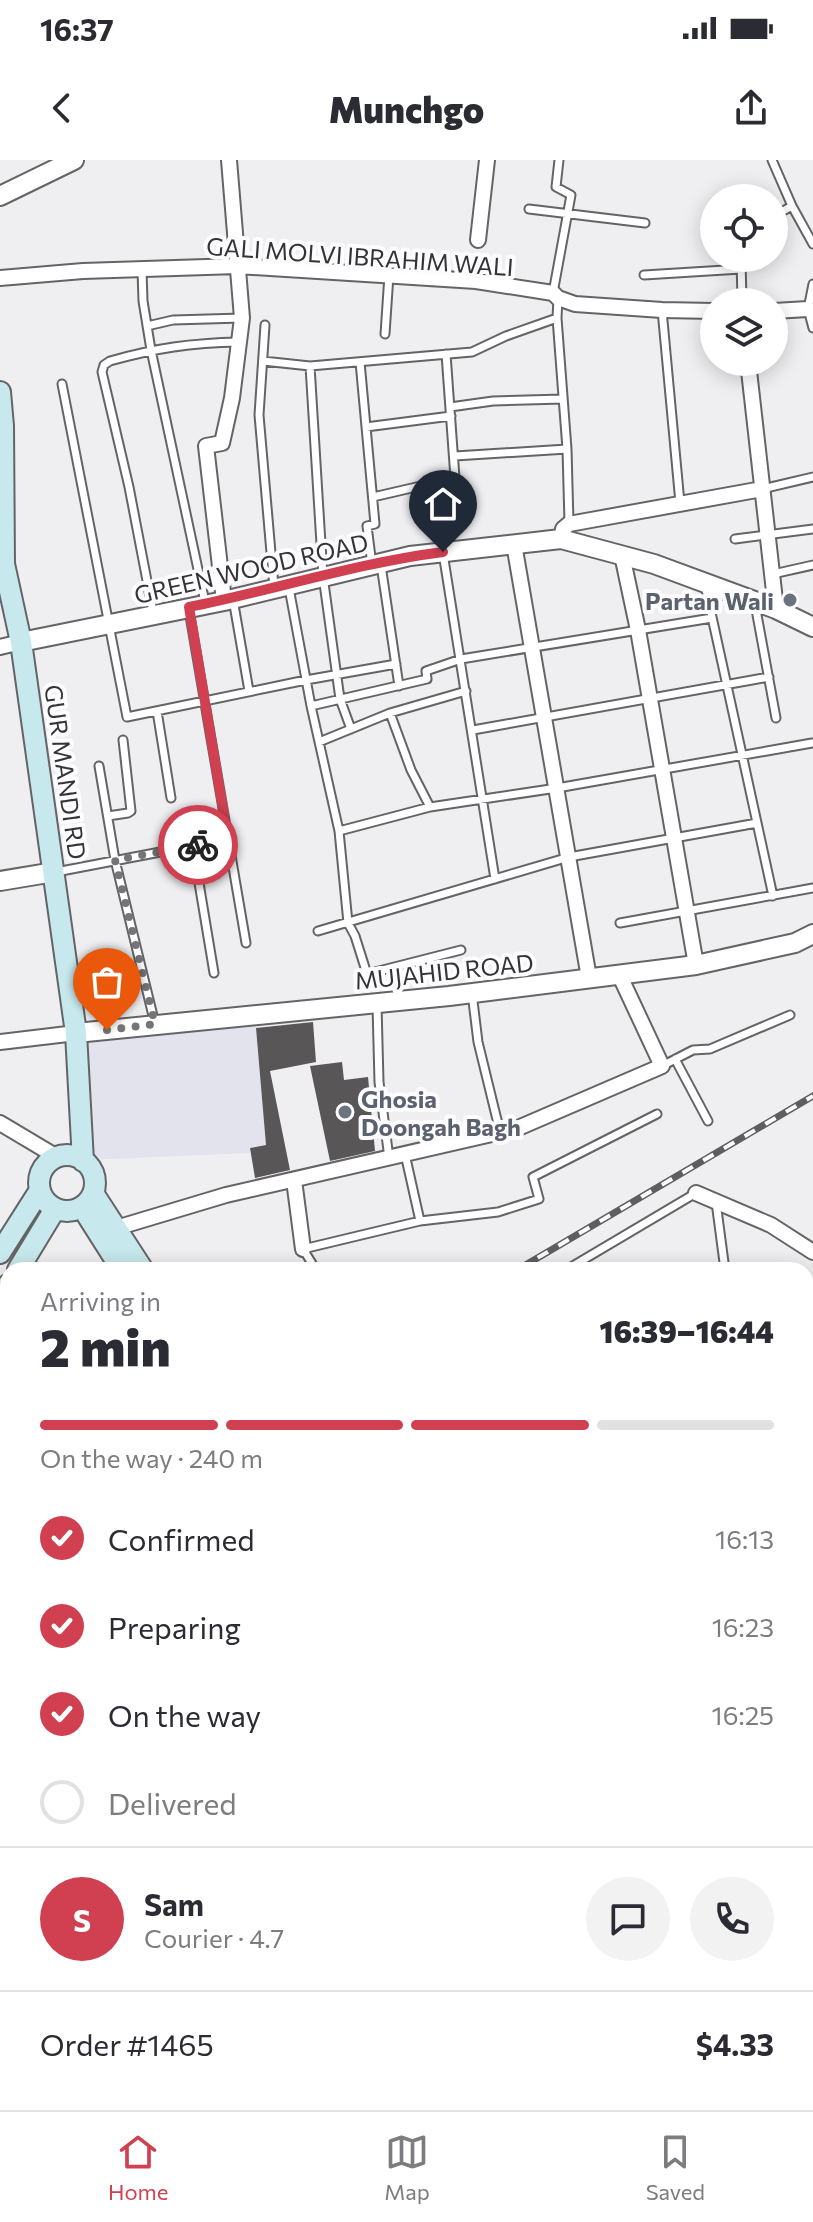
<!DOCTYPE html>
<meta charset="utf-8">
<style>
body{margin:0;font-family:Commissioner,sans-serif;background:#f2f2f3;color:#2b2b33;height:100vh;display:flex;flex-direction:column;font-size:30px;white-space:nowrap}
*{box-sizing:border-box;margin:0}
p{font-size:26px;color:#7c7c81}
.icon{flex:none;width:44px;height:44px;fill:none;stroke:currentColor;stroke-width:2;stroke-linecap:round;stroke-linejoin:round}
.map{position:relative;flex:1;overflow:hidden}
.details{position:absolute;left:0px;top:1102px;width:814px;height:848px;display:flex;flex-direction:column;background:#fff;border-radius:24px 24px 0 0;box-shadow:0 4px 20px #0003}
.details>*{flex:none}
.buttons{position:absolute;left:700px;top:24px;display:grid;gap:16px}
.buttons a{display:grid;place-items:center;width:88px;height:88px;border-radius:50%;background:#fff;box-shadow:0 4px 20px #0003;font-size:40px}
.pin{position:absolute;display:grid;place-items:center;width:68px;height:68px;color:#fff;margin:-82px -34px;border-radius:50% 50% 50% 0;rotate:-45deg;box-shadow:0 0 8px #0007}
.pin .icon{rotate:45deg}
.courier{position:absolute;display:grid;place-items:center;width:80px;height:80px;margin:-40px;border:6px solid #d04051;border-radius:50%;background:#fff;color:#222;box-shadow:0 2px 10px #0007}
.headline em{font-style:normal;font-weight:800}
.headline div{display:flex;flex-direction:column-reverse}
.headline{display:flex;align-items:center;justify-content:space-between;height:136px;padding:0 40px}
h1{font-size:52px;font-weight:800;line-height:60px}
.bar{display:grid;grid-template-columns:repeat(4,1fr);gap:12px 8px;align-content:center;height:96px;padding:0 40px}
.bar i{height:10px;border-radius:6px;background:#e1e1e2}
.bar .active{background:#d04051}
.bar p{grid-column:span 4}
.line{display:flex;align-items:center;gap:20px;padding:0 40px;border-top:2px solid #e1e1e2}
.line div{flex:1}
.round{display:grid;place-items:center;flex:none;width:84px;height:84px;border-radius:42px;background:#f2f2f3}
ol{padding:0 40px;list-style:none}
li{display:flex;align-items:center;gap:24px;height:88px}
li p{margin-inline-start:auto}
li .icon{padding:8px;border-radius:50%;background:#d04051;color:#fff;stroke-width:4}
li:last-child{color:#7c7c81}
li i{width:44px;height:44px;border:4px solid #e1e1e2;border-radius:50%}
.status{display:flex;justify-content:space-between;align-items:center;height:56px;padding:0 40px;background:#fff;direction:ltr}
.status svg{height:22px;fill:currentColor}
header{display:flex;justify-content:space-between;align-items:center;height:104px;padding:0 40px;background:#fff;font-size:36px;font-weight:800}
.tabs{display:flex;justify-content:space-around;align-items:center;height:112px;border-top:2px solid #e1e1e2;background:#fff;font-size:22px;color:#7c7c81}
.tabs a{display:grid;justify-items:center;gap:4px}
.tabs .active{color:#d04051}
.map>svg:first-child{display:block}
</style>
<div class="status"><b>16:37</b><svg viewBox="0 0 49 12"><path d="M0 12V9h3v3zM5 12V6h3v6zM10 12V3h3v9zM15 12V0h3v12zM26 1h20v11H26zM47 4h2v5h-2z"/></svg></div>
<header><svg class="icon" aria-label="back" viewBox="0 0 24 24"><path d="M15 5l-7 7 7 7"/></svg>Munchgo<svg class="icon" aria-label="share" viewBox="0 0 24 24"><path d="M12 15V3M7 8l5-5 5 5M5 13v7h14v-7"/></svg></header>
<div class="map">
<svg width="813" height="1950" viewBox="0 0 813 1950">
<rect width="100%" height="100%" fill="#efeff2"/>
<!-- built -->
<path fill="#e3e3ed" d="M255 857 266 985 250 988V993L87 1000 80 877Z
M8 1332V1806L0 1798V1337Z"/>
<!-- building -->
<path fill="#595658" d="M313 862 316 902 270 911 290 1010 255 1018 250 988 266 985 256 868Z
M342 902 344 920 368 917 375 991 330 1001 310 906Z"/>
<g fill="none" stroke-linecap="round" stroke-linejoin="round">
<!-- service casing -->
<g stroke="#646467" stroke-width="11">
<path id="service" d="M772 0 792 46 813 84
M529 49 645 63
M774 56 792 46
M741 98 742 142
M142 110 143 141 151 190 205 442
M644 115 741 109
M813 124 808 149 813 168
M553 133 571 35 556 27 559 0
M558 138 557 158 567 289 569 363
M662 150 680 343
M265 165 259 255 274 427
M147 166 173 160 242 158
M385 174 389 115
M263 201 310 206 472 192 506 176 557 158
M360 202 375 364 367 366 372 405
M310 206 323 416 340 539 351 569
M62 224 127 557 306 520 396 504
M450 247 493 241 563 239
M366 267 451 256
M455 296 567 289
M762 329 813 317
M373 337 455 318 446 194
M735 379 813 369
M443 393 495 719
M381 405 399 526
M773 414 813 405
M705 425 773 736
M289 428 311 546 339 671 348 763 355 776 367 814 461 790
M233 439 249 531
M755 444 776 558
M189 450 246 783
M153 452 129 327 102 212 104 205 110 201C156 188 191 183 239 182
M311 546 427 519 426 511 461 499 712 458
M157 551 171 638
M390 553 411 610 430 647
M473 570 769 517
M319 582 390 553 466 531
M99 606 115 700 155 864
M108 656 128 653 131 651 123 580
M339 671 430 647 557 628 812 583
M193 687 214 813
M56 712 228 679
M620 763 813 728
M318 771 569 697 757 663
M472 833 478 882 500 972
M377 845 379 922 389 998
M675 899 708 961
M662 906 693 890 710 889 790 855
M405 994 420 1061
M716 1042 725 1110
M316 1110 303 1089 420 1061 498 1052 539 1039 533 1017 657 954
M566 1110 696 1033
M806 1241 813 1282
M806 1379 813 1377
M189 1942 190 1950"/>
</g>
<!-- minor casing -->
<g stroke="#646467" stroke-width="18">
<path id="minor" d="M478 80 487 0
M0 118 83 111 237 106 476 121 553 133 558 138 575 144 662 150 714 151
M774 151 808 149
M748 202 776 449
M561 379 563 369 569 364 762 329
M514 384 589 818
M622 395 638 470 696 805
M224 441 206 286 222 283 232 238 242 158 229 0
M0 487 21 482
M0 882 76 873
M0 963 57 997
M294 1020 303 1089
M696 1033 771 1065 813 1092
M116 1068 226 1035 518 968 662 906 619 814
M0 1867 8 1876
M61 1942 68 1950
M803 1942V1950
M404 1950 435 1942"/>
</g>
<!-- tertiary casing -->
<g stroke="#646467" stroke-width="22">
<path id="tertiary" d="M0 36 74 0
M21 482 224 441 410 396 561 379 654 404 776 449 813 467
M0 721 54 712
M76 873 449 836 696 805 795 783 813 774"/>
</g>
<!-- secondary casing -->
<g stroke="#646467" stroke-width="24">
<path id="secondary" d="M0 232 3 266 4 404 21 482 76 873 83 1001
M39 1023a28 28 0 1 1 56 0a28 28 0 1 1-56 0Z
M93 1033 143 1110
M82 1047 122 1110
M0 1093 40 1030
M18 1110 55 1049
M0 1138 8 1125
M284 1942 286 1950
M308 1942 310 1950
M635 1942 640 1950"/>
</g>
<!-- service -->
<use href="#service" stroke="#fff" stroke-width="7"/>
<!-- minor -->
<use href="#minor" stroke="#fff" stroke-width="14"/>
<!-- tertiary -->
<use href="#tertiary" stroke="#fff" stroke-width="18"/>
<!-- secondary -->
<use href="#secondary" stroke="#c7e8ec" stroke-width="20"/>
<!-- rail casing -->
<g stroke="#5e5e5f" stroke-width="7">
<path id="rail" d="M517 1110 813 936
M0 1413 8 1409"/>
</g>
<!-- rail -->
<use href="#rail" stroke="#fcfcff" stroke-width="4" stroke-dasharray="12" stroke-linecap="butt"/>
</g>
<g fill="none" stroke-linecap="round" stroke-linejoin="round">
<!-- done -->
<path stroke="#757577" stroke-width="8" stroke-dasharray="0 14.4" d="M107 870 155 864 115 700 198 685"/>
<!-- route -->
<path stroke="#d04051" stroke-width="10" d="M198 685 228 679 189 447C274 430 357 403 443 392"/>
</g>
<!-- markers -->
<g fill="#6b7280" stroke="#fcfcff" stroke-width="3">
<circle cx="790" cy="440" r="8"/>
<circle cx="345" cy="952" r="8"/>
</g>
<g text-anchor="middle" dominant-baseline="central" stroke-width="8" stroke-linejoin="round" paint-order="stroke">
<!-- street labels -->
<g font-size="24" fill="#343435" stroke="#fcfcff">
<text transform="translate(360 96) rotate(4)">GALI MOLVI IBRAHIM WALI</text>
<text transform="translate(251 408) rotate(-13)">GREEN WOOD ROAD</text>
<text transform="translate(66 612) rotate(82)">GUR MANDI RD</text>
<text transform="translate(444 811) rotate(-6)">MUJAHID ROAD</text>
</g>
<!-- worship labels -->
<g font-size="24" font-weight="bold" fill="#5b616d" stroke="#fcfcff" text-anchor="end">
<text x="774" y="440">Partan Wali</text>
<text x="361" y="938" text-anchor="start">Ghosia<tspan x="361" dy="28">Doongah Bagh</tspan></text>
</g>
</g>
</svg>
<div class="buttons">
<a><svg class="icon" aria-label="locate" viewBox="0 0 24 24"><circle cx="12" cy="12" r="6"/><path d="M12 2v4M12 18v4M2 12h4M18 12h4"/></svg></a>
<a><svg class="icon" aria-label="layers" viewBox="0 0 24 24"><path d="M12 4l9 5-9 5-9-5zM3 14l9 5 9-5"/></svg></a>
</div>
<div class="pin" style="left:107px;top:870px;background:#ea580c"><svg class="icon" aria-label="bag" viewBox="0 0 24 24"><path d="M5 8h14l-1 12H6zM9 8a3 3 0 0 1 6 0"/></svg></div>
<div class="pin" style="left:443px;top:392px;background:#1f2937"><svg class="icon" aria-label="home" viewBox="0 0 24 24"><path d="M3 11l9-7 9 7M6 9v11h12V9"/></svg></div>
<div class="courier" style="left:198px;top:685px"><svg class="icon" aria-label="bike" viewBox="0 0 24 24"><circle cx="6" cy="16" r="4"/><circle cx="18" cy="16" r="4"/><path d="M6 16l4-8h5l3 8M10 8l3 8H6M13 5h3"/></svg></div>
<section class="details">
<div class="headline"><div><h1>2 min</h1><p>Arriving in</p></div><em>16:39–16:44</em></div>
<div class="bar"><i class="active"></i><i class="active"></i><i class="active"></i><i></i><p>On the way · 240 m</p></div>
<ol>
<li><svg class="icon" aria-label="check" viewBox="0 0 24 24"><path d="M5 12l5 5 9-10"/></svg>Confirmed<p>16:13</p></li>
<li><svg class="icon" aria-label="check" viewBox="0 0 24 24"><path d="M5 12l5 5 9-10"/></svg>Preparing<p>16:23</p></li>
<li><svg class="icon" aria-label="check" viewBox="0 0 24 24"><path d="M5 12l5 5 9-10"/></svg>On the way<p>16:25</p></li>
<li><i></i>Delivered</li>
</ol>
<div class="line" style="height:144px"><b class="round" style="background:#d04051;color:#fff">S</b><div><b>Sam</b><p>Courier · 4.7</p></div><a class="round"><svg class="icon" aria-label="chat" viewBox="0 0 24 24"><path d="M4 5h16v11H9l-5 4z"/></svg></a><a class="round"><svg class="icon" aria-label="phone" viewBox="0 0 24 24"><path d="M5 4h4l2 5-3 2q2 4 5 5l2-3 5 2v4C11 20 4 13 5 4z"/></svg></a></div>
<div class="line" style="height:104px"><div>Order #1465</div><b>$4.33</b></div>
</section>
</div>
<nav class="tabs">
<a class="active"><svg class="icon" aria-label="home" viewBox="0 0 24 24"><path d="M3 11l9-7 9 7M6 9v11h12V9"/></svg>Home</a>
<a><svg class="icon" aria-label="map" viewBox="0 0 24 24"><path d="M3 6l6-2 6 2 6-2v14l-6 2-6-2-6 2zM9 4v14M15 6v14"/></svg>Map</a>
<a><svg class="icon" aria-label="saved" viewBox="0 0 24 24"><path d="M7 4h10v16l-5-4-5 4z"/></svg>Saved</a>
</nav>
